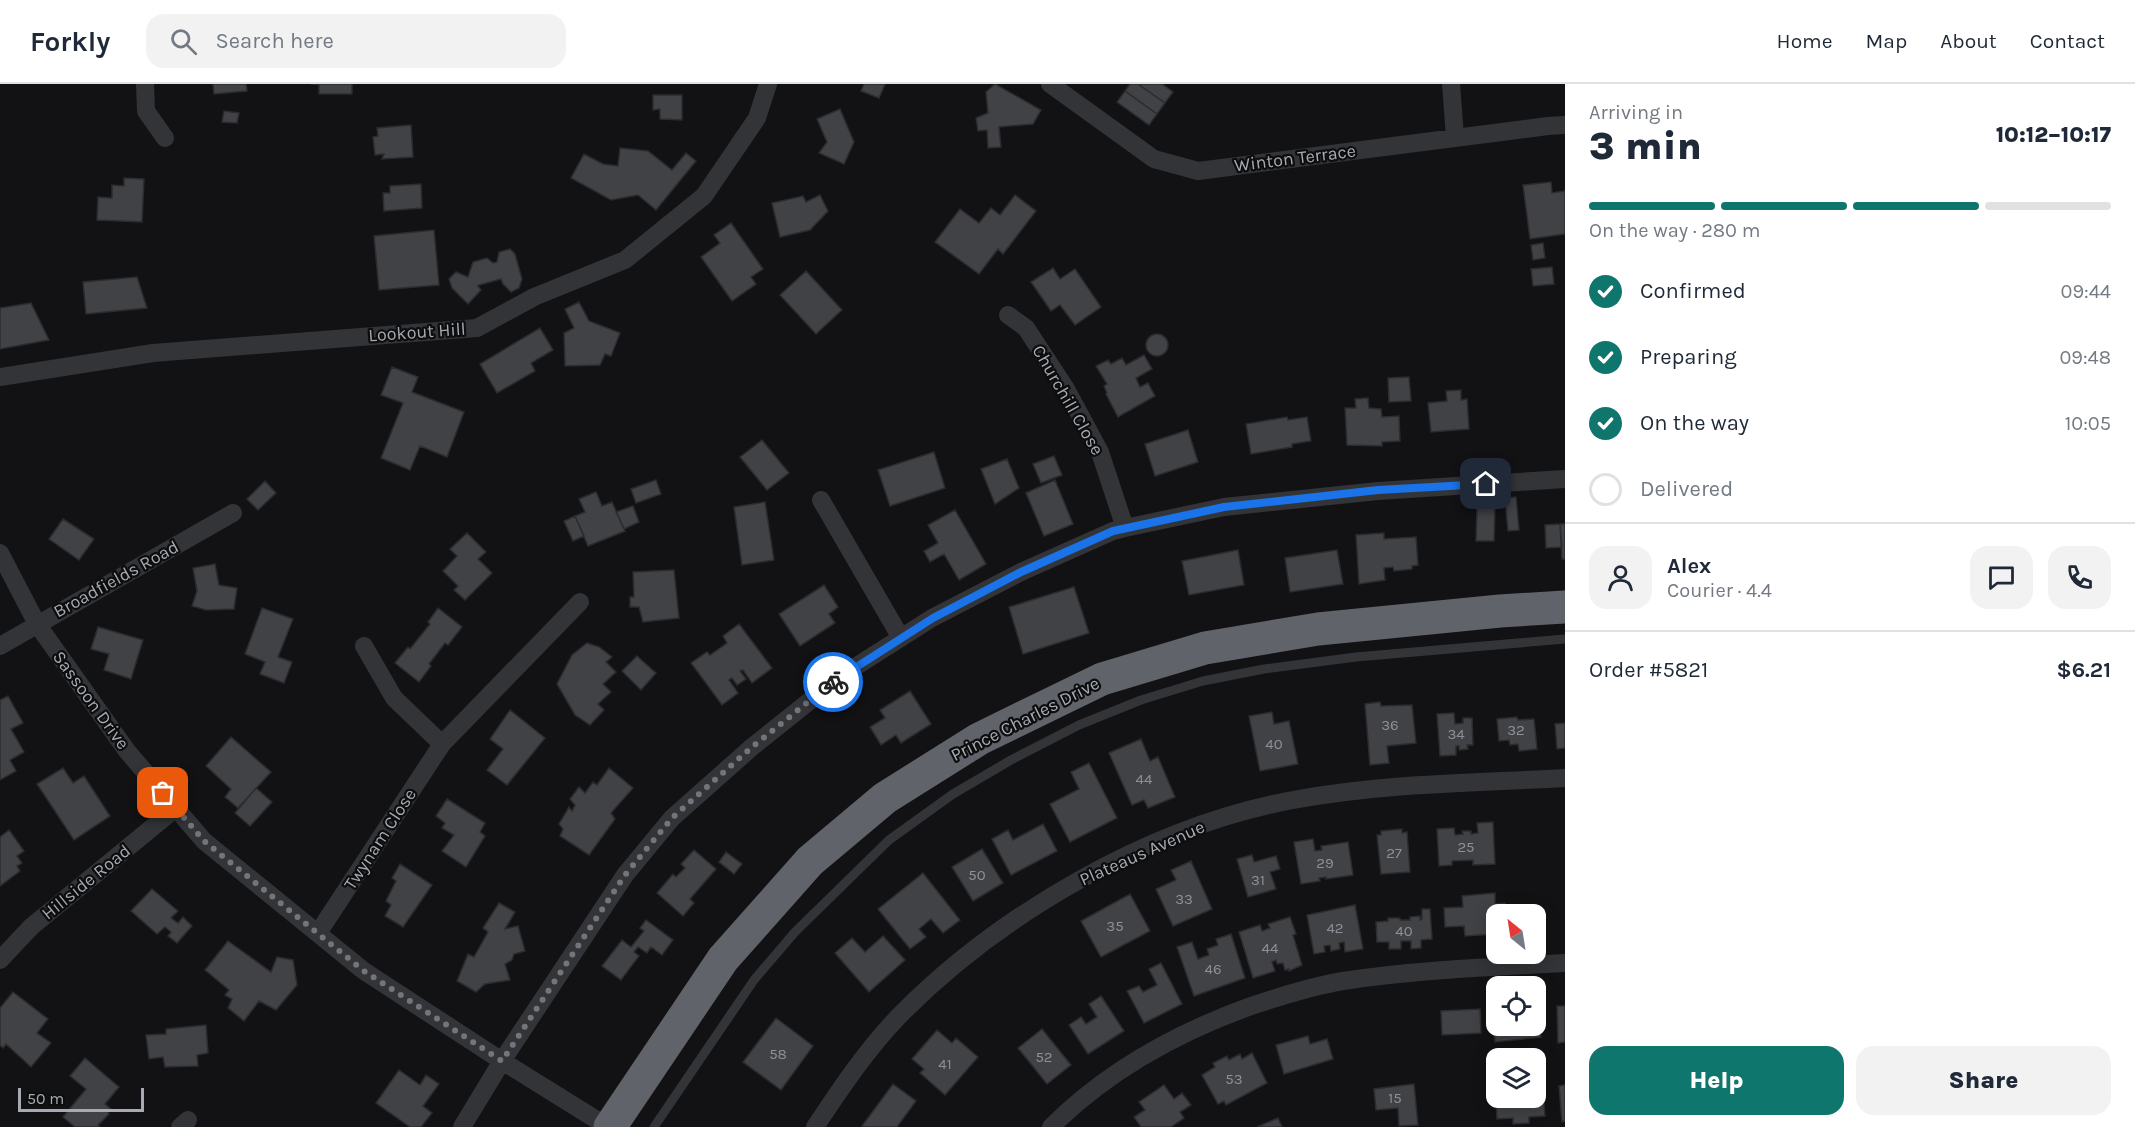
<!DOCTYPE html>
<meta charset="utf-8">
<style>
body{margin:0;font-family:Karla,sans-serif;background:#f2f2f3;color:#1f2937;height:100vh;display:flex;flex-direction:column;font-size:22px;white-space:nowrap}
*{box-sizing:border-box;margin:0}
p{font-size:20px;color:#747a83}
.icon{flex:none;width:33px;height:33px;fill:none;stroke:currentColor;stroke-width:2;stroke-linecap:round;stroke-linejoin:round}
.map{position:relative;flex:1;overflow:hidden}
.sheet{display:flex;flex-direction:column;background:#fff;width:570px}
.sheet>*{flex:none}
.needle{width:39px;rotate:330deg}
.buttons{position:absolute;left:1486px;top:820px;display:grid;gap:12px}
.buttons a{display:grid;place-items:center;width:60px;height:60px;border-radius:12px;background:#fff;box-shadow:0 3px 15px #0003;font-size:30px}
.scale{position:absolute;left:18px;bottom:15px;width:126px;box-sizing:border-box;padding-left:6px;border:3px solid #a5aab3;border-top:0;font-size:16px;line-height:21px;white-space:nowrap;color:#a5aab3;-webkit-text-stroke:4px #0d0d0e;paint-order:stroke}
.pin{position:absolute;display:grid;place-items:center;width:51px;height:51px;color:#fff;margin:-26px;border-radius:12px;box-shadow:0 3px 9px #0006}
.courier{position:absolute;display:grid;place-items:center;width:60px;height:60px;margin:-30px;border:4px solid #1a73e8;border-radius:50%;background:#fff;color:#222;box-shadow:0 2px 8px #0007}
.headline em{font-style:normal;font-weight:800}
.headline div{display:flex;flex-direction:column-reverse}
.headline{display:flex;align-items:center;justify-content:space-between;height:102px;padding:0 24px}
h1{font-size:39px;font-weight:800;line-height:45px}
.bar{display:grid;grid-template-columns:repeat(4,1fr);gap:9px 6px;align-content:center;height:72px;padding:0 24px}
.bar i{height:8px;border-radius:4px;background:#e0e1e3}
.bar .on{background:#0f766e}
.bar p{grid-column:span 4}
.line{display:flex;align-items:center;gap:15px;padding:0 24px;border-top:2px solid #e0e1e3}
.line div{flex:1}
.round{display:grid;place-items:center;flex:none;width:63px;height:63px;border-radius:18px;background:#f2f2f3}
ol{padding:0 24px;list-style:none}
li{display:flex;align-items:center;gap:18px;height:66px}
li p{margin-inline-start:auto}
li .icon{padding:6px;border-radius:50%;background:#0f766e;color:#fff;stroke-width:4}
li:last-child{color:#747a83}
li i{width:33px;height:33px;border:3px solid #e0e1e3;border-radius:50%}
.action{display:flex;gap:12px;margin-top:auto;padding:12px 24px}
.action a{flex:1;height:69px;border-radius:18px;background:#0f766e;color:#fff;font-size:24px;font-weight:800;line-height:69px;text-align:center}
.action a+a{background:#f2f2f3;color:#1f2937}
header{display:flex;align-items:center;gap:36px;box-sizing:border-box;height:84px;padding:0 30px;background:#fff;border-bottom:2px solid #e0e1e3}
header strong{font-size:28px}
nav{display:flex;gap:33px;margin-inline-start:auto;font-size:21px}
.search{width:420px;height:54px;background:#f2f2f3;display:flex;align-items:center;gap:15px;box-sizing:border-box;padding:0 21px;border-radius:18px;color:#747a83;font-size:22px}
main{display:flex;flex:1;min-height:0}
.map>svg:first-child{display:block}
</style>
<header>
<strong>Forkly</strong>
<div class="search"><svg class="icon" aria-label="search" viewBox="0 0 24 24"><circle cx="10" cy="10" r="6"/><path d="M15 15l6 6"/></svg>Search here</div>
<nav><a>Home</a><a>Map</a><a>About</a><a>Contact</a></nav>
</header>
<main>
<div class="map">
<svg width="1565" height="1043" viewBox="0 0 1565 1043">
<rect width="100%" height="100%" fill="#121214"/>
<!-- building -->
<path fill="#414246" stroke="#2c2c2f" stroke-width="1.5" d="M213 0H246L247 7 214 10Z
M311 0H352V10H319V0Z
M864 0H885L879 14 861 7Z
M995 0 1041 26 1033 40 999 43 1001 63 988 64 987 46 978 47 976 34 988 29 986 8Z
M1130 0H1138L1165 19 1157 30 1125 7Z
M1138 0H1162L1173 8 1165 19Z
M1125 7 1157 30 1149 41 1117 18Z
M653 11H682V36L660 35V25L653 26Z
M840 25 854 58 844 80 819 69 827 58 817 35Z
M224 27 239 29 237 39 222 38Z
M411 41 413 73 382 75 384 70 375 71 373 53 378 52 377 44Z
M620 64 648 67 672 86 686 69 696 77 656 126 638 111 611 116 571 94 584 70 603 80 618 82Z
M124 94 144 95 142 138 97 136 98 113 112 114V101L124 102Z
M1551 98 1552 109 1565 107V150L1530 155 1523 101Z
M421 100 422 124 384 127 383 109H390V102Z
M820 111 828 127 810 146 780 153 772 119 803 112 806 118Z
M1015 111 1036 127 1003 170 998 165 979 190 935 158 960 125 979 139 991 124 1000 131Z
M731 139 763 185 751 193 756 200 732 217 701 173 720 159 714 151Z
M434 146 439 201 379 206 374 152Z
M1543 159 1545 174 1533 176 1531 161Z
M510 165 515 170 522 195 519 204 511 208 503 200 501 195 479 201 478 202 481 206 468 220 452 204 449 195 456 188 468 193 473 178 487 174 493 179 497 178 499 168Z
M1552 183 1554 200 1533 202 1531 185Z
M1053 184 1060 195 1075 185 1101 223 1075 241 1060 221 1051 227 1031 198Z
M806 187 842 226 816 250 780 211Z
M137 193 147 224 86 230 83 198Z
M579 218 589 237 620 249 611 272 605 270 600 281 565 282 564 249 574 244 565 225Z
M31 219 49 256 0 265V224Z
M540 244 553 266 531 279 535 287 497 309 480 280Z
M1146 261a11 11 0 1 1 22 0a11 11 0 1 1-22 0Z
M1144 271 1152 285 1136 294 1140 303 1148 299 1155 312 1118 333 1106 310 1107 309 1104 302 1107 300 1096 282 1108 276 1111 280 1122 274 1126 281Z
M392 283 418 293 412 308 464 328 447 373 420 362 410 386 381 374 403 319 381 311Z
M1409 293 1411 317 1389 318 1388 294Z
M1461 306V316L1467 315 1469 345 1431 348 1428 319 1447 317 1446 307Z
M1368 314 1369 324 1381 325 1382 333 1399 332 1400 357 1382 358V362L1347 361 1345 324H1356L1355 315Z
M1287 333 1288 336 1307 333 1311 357 1292 360V363L1251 370 1246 340Z
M1188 346 1198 378 1155 392 1145 360Z
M762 356 789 389 767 406 740 373Z
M934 368 945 404 890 422 878 386Z
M1054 372 1062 391 1041 399 1033 380Z
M1007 375 1019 404 995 420 981 385Z
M656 396 661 410 636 419 631 405Z
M1055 396 1073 440 1044 452 1026 409Z
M265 397 276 409 258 426 247 415Z
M596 408 602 422 612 418 625 447 588 462 575 432 585 428 579 415Z
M1516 413 1519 446 1508 447 1505 414Z
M765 418 774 476 742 481 734 423Z
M633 422 639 438 624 445 616 428Z
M1477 423H1495L1494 457H1476Z
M955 426 986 480 959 496 944 470 930 478 924 467 938 459 928 441Z
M575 432 584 452 573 457 564 437Z
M63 435 94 455 79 476 49 455Z
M1560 440H1565V475H1562Z
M1560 440 1562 463 1546 464 1545 441Z
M467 449 486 468 478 475 492 489 465 516 454 506 458 502 443 487 457 472 450 465Z
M1384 449V455L1416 453 1418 481 1412 482V485L1394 487 1393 483 1384 484 1385 496 1359 500 1356 451Z
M1238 466 1244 501 1189 511 1182 477Z
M1337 466 1343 500 1290 508 1285 474Z
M215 480 219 501 237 504 234 525 206 526 192 522 197 507 193 484Z
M674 486 679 534 643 538 639 523H630V513H634L633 488Z
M824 501 838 523 829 530 835 539 800 562 779 530Z
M1074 503 1089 549 1023 570 1009 523Z
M262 524 293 535 278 573 292 578 284 599 260 590 265 578 245 570Z
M438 524 462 543 448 561 445 559 429 580 431 582 419 598 395 579 408 563 410 565 430 540 428 538Z
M739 540 772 584 752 599 743 586 740 587 746 595 737 601 732 594 729 596 738 609 722 621 691 579 707 568 710 571 727 559 723 552Z
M98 543 143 556 131 595 104 586 109 570 91 565Z
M587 559 599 563 612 573 606 578 616 588 603 600 611 608 598 620 604 626 590 641 575 631 557 600 572 571Z
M637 572 656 589 641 606 622 587Z
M910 607 931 640 901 659 896 651 881 661 870 643 885 634 880 626Z
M8 612 23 639 11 645 24 668 10 676 16 687 0 696V616Z
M1380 618 1381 622 1412 621 1416 659 1387 662 1389 679 1370 681 1365 620Z
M510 626 545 654 507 701 487 686 503 665 490 655Z
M1272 628 1274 640 1289 637 1298 680 1260 687 1249 632Z
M1454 629 1455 640 1463 639V634H1472L1473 661H1467L1468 665 1459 666V662H1456V671L1440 672 1437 630Z
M1517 633 1518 636 1534 635 1537 665 1519 667 1518 660 1510 661 1509 656 1499 657 1497 635Z
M1565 639V664L1557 665 1555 640Z
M231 653 271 688 238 724 225 713 231 705 206 682Z
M1141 655 1150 677 1158 673 1175 713 1148 724 1144 716 1132 721 1109 669Z
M1089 679 1117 734 1070 758 1050 720 1079 705 1071 688Z
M63 684 73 699 84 692 110 732 74 756 37 700Z
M609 684 633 704 611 729 615 735 589 771 560 752 563 745 559 740 569 723 572 727 575 721 570 715 579 703 585 709 593 698 597 701Z
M256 704 272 718 250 742 235 729Z
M447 715 485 739 480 748 485 752 466 783 442 767 454 751 442 744 445 739 436 732Z
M1493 738 1495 780 1473 781V776L1452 777V781L1439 782 1437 745 1454 744 1455 751 1463 750 1462 747H1471V750L1478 749 1477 739Z
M1043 740 1057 767 1011 791 992 755 1008 746 1013 756Z
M1402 745V749L1407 748 1410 788 1381 790 1377 751H1381V747Z
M9 746 24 767 17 772 22 779 17 782 20 787 0 802V753Z
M1313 755 1315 767 1322 766 1321 762 1348 758 1353 791 1326 795V793L1319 794 1320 797 1301 800 1294 758Z
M982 765 1003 799 973 817 952 783Z
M694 766 716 785 690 815 694 819 683 832 657 809 673 790 676 793 685 784 681 780Z
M726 768 742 780 734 790 719 778Z
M1252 771 1254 778 1276 772 1280 785 1270 788 1276 805 1248 813 1237 775Z
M1191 777 1212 825 1173 842 1156 805 1176 796 1171 786Z
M400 780 432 801 403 843 385 832 391 821 386 817 396 797 392 794Z
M923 789 960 836 943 849 931 835 919 845 926 853 910 865 878 825Z
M152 805 178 827 171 834 178 839 183 833 192 842 177 859 168 852 171 848 165 843 157 850 131 827Z
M1495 809V820L1505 819 1506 831H1497V850L1465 852 1464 842 1445 843 1444 824 1463 823 1462 812Z
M1130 810 1150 847 1101 873 1081 837Z
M499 819 515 828 505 845 518 842 525 867 514 870 512 876 505 880 510 896 485 900 476 908 457 897 468 870 474 873 488 848 483 844Z
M1355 821 1363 865 1345 868 1344 858 1339 859 1340 865 1331 867 1330 861 1324 862 1325 868 1314 870 1307 831Z
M1422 825H1430L1432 855 1421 856V864L1411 865V857H1401V865H1389V858H1377L1376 838 1388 837V834H1400V836H1410V833L1420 832V836L1422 835Z
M1290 833 1296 850 1293 851 1302 881 1289 887V885L1285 886 1283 879 1277 880 1276 876 1272 878 1275 887 1253 894 1239 848 1260 841 1262 847 1270 844 1268 840Z
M646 836 673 856 662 871 651 863 647 869 638 863 634 868 639 872 621 896 602 882 622 856 631 863 644 847 640 844Z
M1231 850 1245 894 1194 912 1177 863 1192 858 1198 875 1209 871 1207 865 1218 861 1216 855Z
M883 852 905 876 869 908 835 869 852 854 865 868Z
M228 857 271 888 277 873 293 876 297 901 276 926 259 917 244 937 228 924 232 915 225 911 229 906 205 886Z
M1161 879 1182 920 1144 939 1127 907 1139 902 1143 908 1157 901 1149 885Z
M13 908 48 935 37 949 51 959 31 983 6 960 3 964 0 961V924Z
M1101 912 1124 947 1088 970 1069 941 1081 933 1086 940 1097 933 1089 920Z
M1536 918H1538L1541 953 1495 958 1492 922H1497V942H1536Z
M1557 922H1565V958L1558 959Z
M1480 925 1481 949 1442 951 1441 927Z
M776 934 813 962 781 1006 743 978Z
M206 941 208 969 197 971 198 982 165 983 163 973 149 975 146 951 166 950V945Z
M1042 945 1071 981 1047 1000 1018 964Z
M937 946 952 959 956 954 978 973 945 1011 920 989 924 985 912 975Z
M1308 952 1310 960 1327 955 1333 975 1284 990 1276 961Z
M1252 969 1267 999 1226 1021 1224 1017 1218 1020 1202 991 1215 983 1213 979 1227 972 1229 976 1240 970 1242 975Z
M85 974 119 1003 105 1020 111 1025 108 1029 109 1030 98 1041 100 1043H75L63 1033 86 1005 70 992Z
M399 986 420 1001 426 991 439 1000 423 1022 432 1029 421 1043H410L376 1019Z
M1536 992H1542L1545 1032 1529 1033V1039L1513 1040V1034L1497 1035 1495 995H1497V1014H1536Z
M893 1000 916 1017 897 1043H864L862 1042Z
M1414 1000 1418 1041 1399 1042 1398 1024 1376 1026 1374 1005Z
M1164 1001 1174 1015 1182 1009 1191 1021 1180 1028 1184 1034 1171 1043H1141L1134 1033 1145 1026 1139 1018Z
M1565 1001V1037L1562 1038 1559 1002Z
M1278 1034 1282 1043H1257Z"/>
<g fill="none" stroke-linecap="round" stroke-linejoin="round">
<!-- lane -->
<path stroke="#333438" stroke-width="9" d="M654 1043 754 896 795 848 889 756 953 710 1011 676 1079 641 1141 616 1203 597 1264 585 1356 573 1565 555"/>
<!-- street -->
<path stroke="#333438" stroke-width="18" d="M145 0 146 27 165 54
M1050 0 1154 75 1198 87 1548 42 1565 41
M1451 0 1455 53
M1008 231 1026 244 1066 305 1100 368 1125 444
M0 293 153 269 477 244 534 213 625 176 704 112 757 34 768 0
M821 416 901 554
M0 469 37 540 127 667 204 757 364 887 502 977 608 1043
M0 562 233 429
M364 562 394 614 442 660
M318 849 442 660 580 518
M0 876 31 843 176 724
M180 1043 188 1036
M462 1043 502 977 625 791 672 734 752 663 841 592 932 534 1021 488 1113 447 1125 444 1224 423 1378 407 1565 395
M815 1043C841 1004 867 965 900 931 1001 829 1151 742 1293 716 1382 699 1475 699 1565 694
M1051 1043C1108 986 1176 949 1251 922 1281 912 1312 902 1343 897 1416 886 1491 883 1565 879"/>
<!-- highway -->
<path stroke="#606369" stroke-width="33" d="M610 1043 723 875 810 777 885 714 979 655 1102 595 1205 564 1318 545 1500 527 1565 523"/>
</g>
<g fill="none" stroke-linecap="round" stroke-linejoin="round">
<!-- done -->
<path stroke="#72757b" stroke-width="6" stroke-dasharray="0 10.8" d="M163 709 204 757 364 887 502 977 625 791 672 734 752 663 833 598"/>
<!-- route -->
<path stroke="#1a73e8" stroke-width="8" d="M833 598 933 534 1021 488 1113 447 1224 423 1378 406 1486 400"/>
</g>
<g text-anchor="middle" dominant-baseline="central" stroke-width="4.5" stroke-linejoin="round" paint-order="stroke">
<!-- number labels -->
<g font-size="15" fill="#8c9098">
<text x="1390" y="641">36</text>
<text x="1516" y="646">32</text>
<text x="1456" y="650">34</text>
<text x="1274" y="660">40</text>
<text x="1144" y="695">44</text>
<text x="1466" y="763">25</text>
<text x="1394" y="769">27</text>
<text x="1325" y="779">29</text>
<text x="977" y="791">50</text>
<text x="1258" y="796">31</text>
<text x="1184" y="815">33</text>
<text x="1115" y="842">35</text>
<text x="1335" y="844">42</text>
<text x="1404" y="847">40</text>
<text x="1270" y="864">44</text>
<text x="1213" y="885">46</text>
<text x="778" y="970">58</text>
<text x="1044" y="973">52</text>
<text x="945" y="980">41</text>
<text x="1234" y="995">53</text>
<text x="1395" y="1014">15</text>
</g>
<!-- street labels -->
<g font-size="18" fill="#a5aab3" stroke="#0d0d0e">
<text transform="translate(1295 74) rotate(-7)">Winton Terrace</text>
<text transform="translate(417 248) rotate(-4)">Lookout Hill</text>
<text transform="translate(1068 316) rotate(60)">Churchill Close</text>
<text transform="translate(116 495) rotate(-29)">Broadfields Road</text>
<text transform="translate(91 616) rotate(54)">Sassoon Drive</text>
<text transform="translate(1025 635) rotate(-27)">Prince Charles Drive</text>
<text transform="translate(380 755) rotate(-57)">Twynam Close</text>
<text transform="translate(1142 769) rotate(-24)">Plateaus Avenue</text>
<text transform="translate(86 798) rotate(-39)">Hillside Road</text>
</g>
</g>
</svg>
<div class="buttons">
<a><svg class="needle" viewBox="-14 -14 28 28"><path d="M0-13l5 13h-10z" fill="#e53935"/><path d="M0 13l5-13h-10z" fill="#747a83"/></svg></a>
<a><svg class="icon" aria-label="locate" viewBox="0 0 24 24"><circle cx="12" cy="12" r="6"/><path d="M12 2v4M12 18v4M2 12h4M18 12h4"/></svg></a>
<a><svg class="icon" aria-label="layers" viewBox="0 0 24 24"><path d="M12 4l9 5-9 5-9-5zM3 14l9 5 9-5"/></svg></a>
</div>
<div class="scale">50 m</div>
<div class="pin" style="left:163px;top:709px;background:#ea580c"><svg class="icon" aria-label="bag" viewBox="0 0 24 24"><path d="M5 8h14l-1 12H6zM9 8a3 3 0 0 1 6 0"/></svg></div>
<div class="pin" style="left:1486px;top:400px;background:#1f2937"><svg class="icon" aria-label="home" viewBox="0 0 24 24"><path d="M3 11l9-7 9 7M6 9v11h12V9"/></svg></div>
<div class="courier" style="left:833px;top:598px"><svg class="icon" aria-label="bike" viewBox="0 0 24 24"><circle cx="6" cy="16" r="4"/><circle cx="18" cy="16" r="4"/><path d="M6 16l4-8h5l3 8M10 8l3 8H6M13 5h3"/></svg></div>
</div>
<section class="sheet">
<div class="headline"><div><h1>3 min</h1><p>Arriving in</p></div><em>10:12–10:17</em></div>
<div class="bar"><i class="on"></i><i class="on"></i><i class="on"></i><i></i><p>On the way · 280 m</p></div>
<ol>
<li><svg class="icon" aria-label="check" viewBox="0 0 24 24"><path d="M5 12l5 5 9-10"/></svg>Confirmed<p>09:44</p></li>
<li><svg class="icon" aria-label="check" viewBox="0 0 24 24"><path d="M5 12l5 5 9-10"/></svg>Preparing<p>09:48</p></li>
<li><svg class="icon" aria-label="check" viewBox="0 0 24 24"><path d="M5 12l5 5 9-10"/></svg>On the way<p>10:05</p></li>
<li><i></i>Delivered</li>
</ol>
<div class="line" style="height:108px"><a class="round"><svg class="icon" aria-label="person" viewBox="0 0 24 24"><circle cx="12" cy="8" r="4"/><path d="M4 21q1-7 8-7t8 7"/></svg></a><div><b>Alex</b><p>Courier · 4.4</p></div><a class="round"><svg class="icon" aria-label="chat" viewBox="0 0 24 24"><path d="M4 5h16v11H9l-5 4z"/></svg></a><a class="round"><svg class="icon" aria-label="phone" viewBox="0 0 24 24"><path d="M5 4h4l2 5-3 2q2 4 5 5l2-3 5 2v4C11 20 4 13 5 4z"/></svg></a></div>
<div class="line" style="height:78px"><div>Order #5821</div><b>$6.21</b></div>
<div class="action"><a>Help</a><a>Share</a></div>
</section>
</main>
